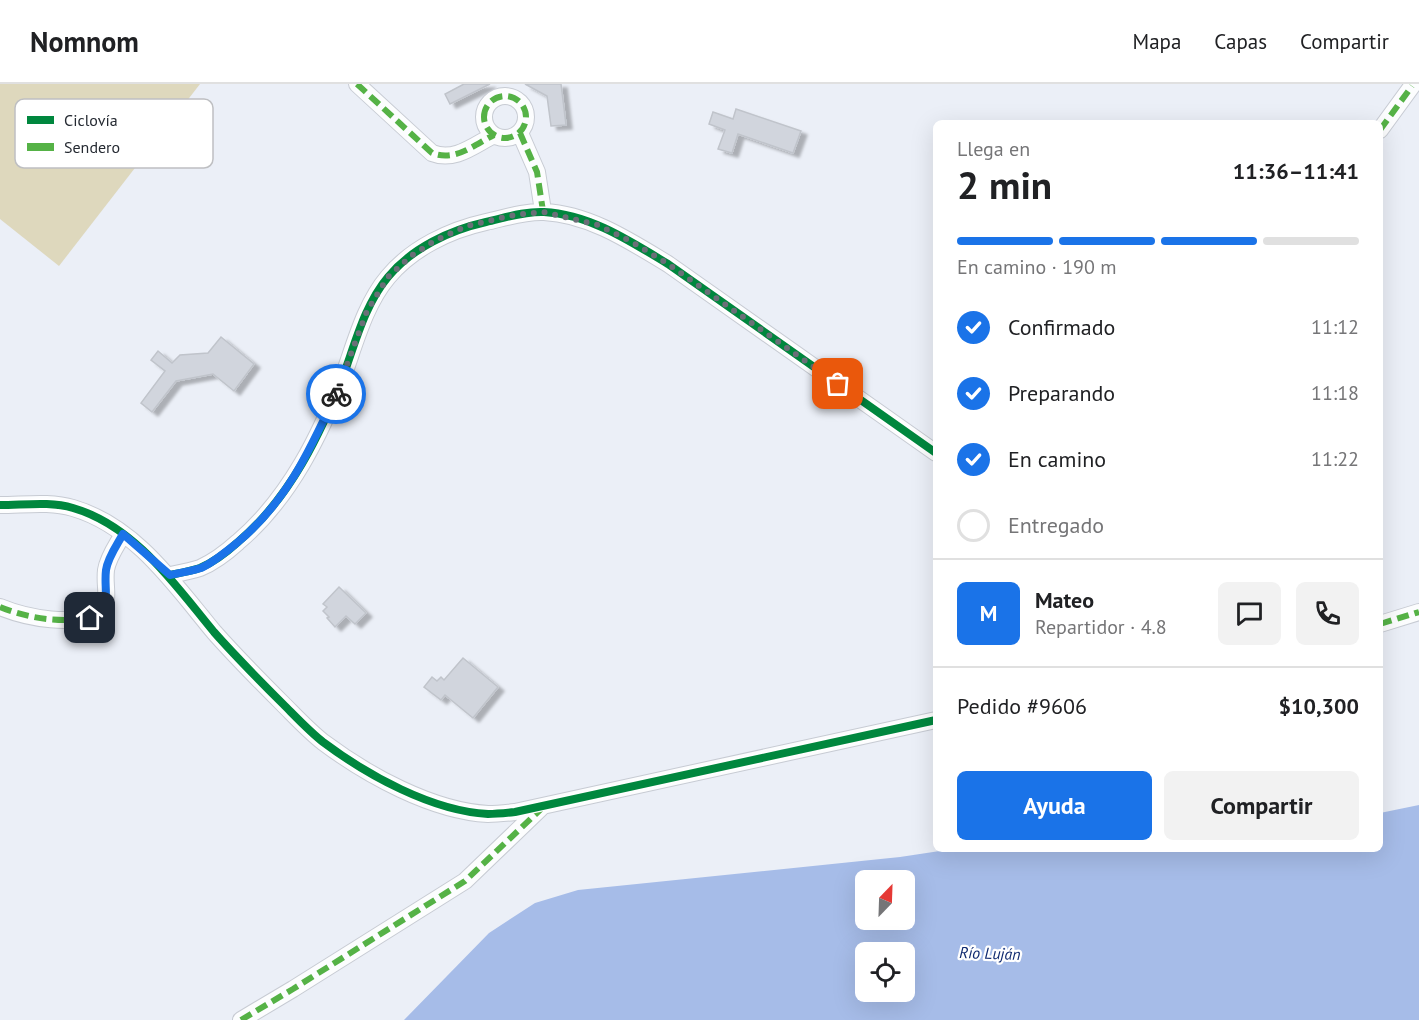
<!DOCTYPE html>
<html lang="es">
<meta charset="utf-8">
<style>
body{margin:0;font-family:"PT Sans",sans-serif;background:#f2f2f2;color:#202124;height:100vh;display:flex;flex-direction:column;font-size:22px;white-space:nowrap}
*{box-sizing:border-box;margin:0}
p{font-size:20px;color:#757577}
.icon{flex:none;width:33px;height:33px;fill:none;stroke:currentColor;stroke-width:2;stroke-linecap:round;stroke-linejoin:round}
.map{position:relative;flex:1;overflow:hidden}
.sheet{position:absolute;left:933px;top:36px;width:450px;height:732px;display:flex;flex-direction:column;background:#fff;border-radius:9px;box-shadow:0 6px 24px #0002}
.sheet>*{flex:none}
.needle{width:39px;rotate:23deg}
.controls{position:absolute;left:855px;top:786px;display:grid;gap:12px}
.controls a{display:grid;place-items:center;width:60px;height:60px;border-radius:9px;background:#fff;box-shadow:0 6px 24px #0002;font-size:30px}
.pin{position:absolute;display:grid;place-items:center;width:51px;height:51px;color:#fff;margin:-26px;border-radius:12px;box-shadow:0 3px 9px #0006}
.courier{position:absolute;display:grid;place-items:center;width:60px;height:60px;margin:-30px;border:4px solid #1a73e8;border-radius:50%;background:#fff;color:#222;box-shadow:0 2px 8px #0007}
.summary em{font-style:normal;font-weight:700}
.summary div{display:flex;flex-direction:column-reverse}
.summary{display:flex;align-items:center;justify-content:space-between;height:102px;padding:0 24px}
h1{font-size:39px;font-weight:700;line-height:45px}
.bar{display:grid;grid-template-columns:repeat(4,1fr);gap:9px 6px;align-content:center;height:72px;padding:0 24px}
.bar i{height:8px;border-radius:4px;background:#e0e0e0}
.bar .active{background:#1a73e8}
.bar p{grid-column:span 4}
.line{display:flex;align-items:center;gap:15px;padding:0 24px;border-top:2px solid #e0e0e0}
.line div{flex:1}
.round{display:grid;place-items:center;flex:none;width:63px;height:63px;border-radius:9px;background:#f2f2f2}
ol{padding:0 24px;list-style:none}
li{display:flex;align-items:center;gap:18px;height:66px}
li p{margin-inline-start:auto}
li .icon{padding:6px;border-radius:50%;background:#1a73e8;color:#fff;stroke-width:4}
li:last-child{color:#757577}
li i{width:33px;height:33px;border:3px solid #e0e0e0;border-radius:50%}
.cta{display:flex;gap:12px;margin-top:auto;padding:12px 24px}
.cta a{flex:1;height:69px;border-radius:9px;background:#1a73e8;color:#fff;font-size:24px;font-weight:700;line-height:69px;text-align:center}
.cta a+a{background:#f2f2f2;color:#202124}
header{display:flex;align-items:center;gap:36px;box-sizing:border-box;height:84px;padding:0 30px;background:#fff;border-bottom:2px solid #e0e0e0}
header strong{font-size:28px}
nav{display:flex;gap:33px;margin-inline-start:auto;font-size:21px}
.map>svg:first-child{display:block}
</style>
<header>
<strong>Nomnom</strong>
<nav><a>Mapa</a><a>Capas</a><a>Compartir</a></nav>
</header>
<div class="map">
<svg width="1419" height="936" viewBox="0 0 1419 936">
<defs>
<filter id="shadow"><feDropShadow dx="6" dy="4" stdDeviation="1.5" flood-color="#0004"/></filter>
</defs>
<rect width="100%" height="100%" fill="#ebeff7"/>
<!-- green -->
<path fill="#ded8bd" d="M0 0H200L59 182 0 135Z"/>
<!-- water -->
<path fill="#a6bce8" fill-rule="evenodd" d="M1419 721V936H404L489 849 535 819 578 806 900 773 953 765H1380V729ZM866 796H904V836H866ZM866 868H904V908H866Z"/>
<!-- building -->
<path fill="#d1d5dd" stroke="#c0c4cb" stroke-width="1.5" filter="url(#shadow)" d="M464 0H490L450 20 445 10Z
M525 0H561L566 41 551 42 547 12Z
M736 25 801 47 793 69 738 50 732 69 718 65 725 46 709 40 713 28 733 35Z
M221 253 254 280 234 307 213 290 176 297 152 328 141 319 165 287 151 276 158 267 172 279 180 271 208 269Z
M339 503 366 529 355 540 346 532 335 543 327 534 329 533 323 527 327 523 323 520Z
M463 574 498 603 473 634 445 611 441 616 424 603 432 593 437 597 441 593 444 596Z"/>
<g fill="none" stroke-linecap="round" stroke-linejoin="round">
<!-- street casing -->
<g stroke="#c7cbd3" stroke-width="18">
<path id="street" d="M357 0 432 69C455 78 474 61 494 51
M484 33a21 21 0 1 1 42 0a21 21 0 1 1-42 0Z
M1380 46 1412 2
M520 49 537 88 543 127
M0 421C24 421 50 417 73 424 135 442 175 501 214 548 236 573 260 597 283 620 296 633 309 647 323 658 367 691 432 727 488 730 497 730 506 729 515 728L936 636
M170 491C180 489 191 487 200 484 214 478 227 468 238 458 290 414 321 350 345 287 356 256 366 219 388 193 412 164 450 146 486 138 504 134 525 127 544 128 589 130 630 157 668 180L936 369
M0 523C29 535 73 542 102 529 110 511 104 503 106 486 108 473 117 461 123 450
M1380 540 1419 528
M241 936 293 905 465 797 542 723"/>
</g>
<!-- street -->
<use href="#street" stroke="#fcfdfe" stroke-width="16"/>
<!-- quiet -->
<path stroke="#55b246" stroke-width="6" stroke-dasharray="12 6" stroke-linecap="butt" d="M357 0 432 69C455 78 474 61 494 51
M484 33a21 21 0 1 1 42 0a21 21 0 1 1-42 0Z
M1380 46 1412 2
M520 49 537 88 543 127
M0 523C29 535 73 542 102 529 110 511 104 503 106 486 108 473 117 461 123 450
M1380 540 1419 528
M241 936 293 905 465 797 541 725"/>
<!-- cycleway casing -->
<g stroke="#fff" stroke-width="11">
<path id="cycleway" d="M0 421C24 421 50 417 73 424 135 442 175 501 214 548 236 573 260 597 283 620 296 633 309 647 323 658 367 691 432 727 488 730 497 730 506 729 515 728L936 636
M170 491C180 489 191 487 200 484 214 478 227 468 238 458 290 414 321 350 345 287 356 256 366 219 388 193 412 164 450 146 486 138 504 134 525 127 544 128 589 130 630 157 668 180L936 369"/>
</g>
<!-- cycleway -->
<use href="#cycleway" stroke="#00873e" stroke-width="8"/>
</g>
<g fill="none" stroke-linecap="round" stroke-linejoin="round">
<!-- done -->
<path stroke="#6a6f77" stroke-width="6" stroke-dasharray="0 10.8" d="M336 310 367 227 388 193 411 172 436 156 467 142 514 131 543 128 598 141 632 158 668 180 838 300"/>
<!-- route -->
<path stroke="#1a73e8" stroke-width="8" d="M90 534 102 529C109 511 104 503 106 486 108 473 117 461 123 450L170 491C180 489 191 487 201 484 214 478 227 467 238 458 287 417 310 366 336 310"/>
</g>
<g text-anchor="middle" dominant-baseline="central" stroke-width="4.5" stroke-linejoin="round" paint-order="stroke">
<!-- water labels -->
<g font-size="16" font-style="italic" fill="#102a70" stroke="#fff">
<text transform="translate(990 869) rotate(2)">Río Luján</text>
</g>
</g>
<!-- legend -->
<rect x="15" y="15" width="198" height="69" rx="9" fill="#fff" stroke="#bebfc2" stroke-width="1.5"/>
<rect x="27" y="32" width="27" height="8" fill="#00873e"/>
<rect x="27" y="59" width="27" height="8" fill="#55b246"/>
<g font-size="16" fill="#252a32">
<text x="64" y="42">Ciclovía</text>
<text x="64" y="69">Sendero</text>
</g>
</svg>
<div class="controls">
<a><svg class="needle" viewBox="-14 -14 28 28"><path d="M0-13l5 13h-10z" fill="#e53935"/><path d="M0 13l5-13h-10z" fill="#757577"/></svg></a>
<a><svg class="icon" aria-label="locate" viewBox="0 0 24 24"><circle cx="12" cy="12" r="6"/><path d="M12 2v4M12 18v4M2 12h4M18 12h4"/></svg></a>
</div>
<div class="pin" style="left:838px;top:300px;background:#ea580c"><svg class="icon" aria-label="bag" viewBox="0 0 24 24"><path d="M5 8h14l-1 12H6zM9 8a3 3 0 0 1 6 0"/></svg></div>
<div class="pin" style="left:90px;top:534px;background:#1f2937"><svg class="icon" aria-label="home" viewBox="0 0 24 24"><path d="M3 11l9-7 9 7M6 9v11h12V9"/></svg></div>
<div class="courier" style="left:336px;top:310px"><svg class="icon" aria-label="bike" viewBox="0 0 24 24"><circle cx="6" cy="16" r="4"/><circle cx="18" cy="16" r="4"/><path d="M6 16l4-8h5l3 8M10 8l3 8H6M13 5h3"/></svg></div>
<section class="sheet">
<div class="summary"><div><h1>2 min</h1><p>Llega en</p></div><em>11:36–11:41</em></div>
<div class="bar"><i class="active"></i><i class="active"></i><i class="active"></i><i></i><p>En camino · 190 m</p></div>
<ol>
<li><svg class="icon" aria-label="check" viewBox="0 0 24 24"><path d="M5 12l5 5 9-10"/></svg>Confirmado<p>11:12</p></li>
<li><svg class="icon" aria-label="check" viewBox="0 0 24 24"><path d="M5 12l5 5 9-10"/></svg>Preparando<p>11:18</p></li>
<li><svg class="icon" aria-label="check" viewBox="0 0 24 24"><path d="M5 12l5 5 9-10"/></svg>En camino<p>11:22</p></li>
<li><i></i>Entregado</li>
</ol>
<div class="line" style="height:108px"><b class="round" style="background:#1a73e8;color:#fff">M</b><div><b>Mateo</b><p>Repartidor · 4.8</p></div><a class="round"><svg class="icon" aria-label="chat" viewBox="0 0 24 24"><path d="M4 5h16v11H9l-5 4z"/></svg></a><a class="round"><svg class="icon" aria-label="phone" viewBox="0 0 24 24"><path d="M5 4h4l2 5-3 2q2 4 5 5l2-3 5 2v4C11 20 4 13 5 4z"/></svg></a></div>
<div class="line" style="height:78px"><div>Pedido #9606</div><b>$10,300</b></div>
<div class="cta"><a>Ayuda</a><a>Compartir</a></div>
</section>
</div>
